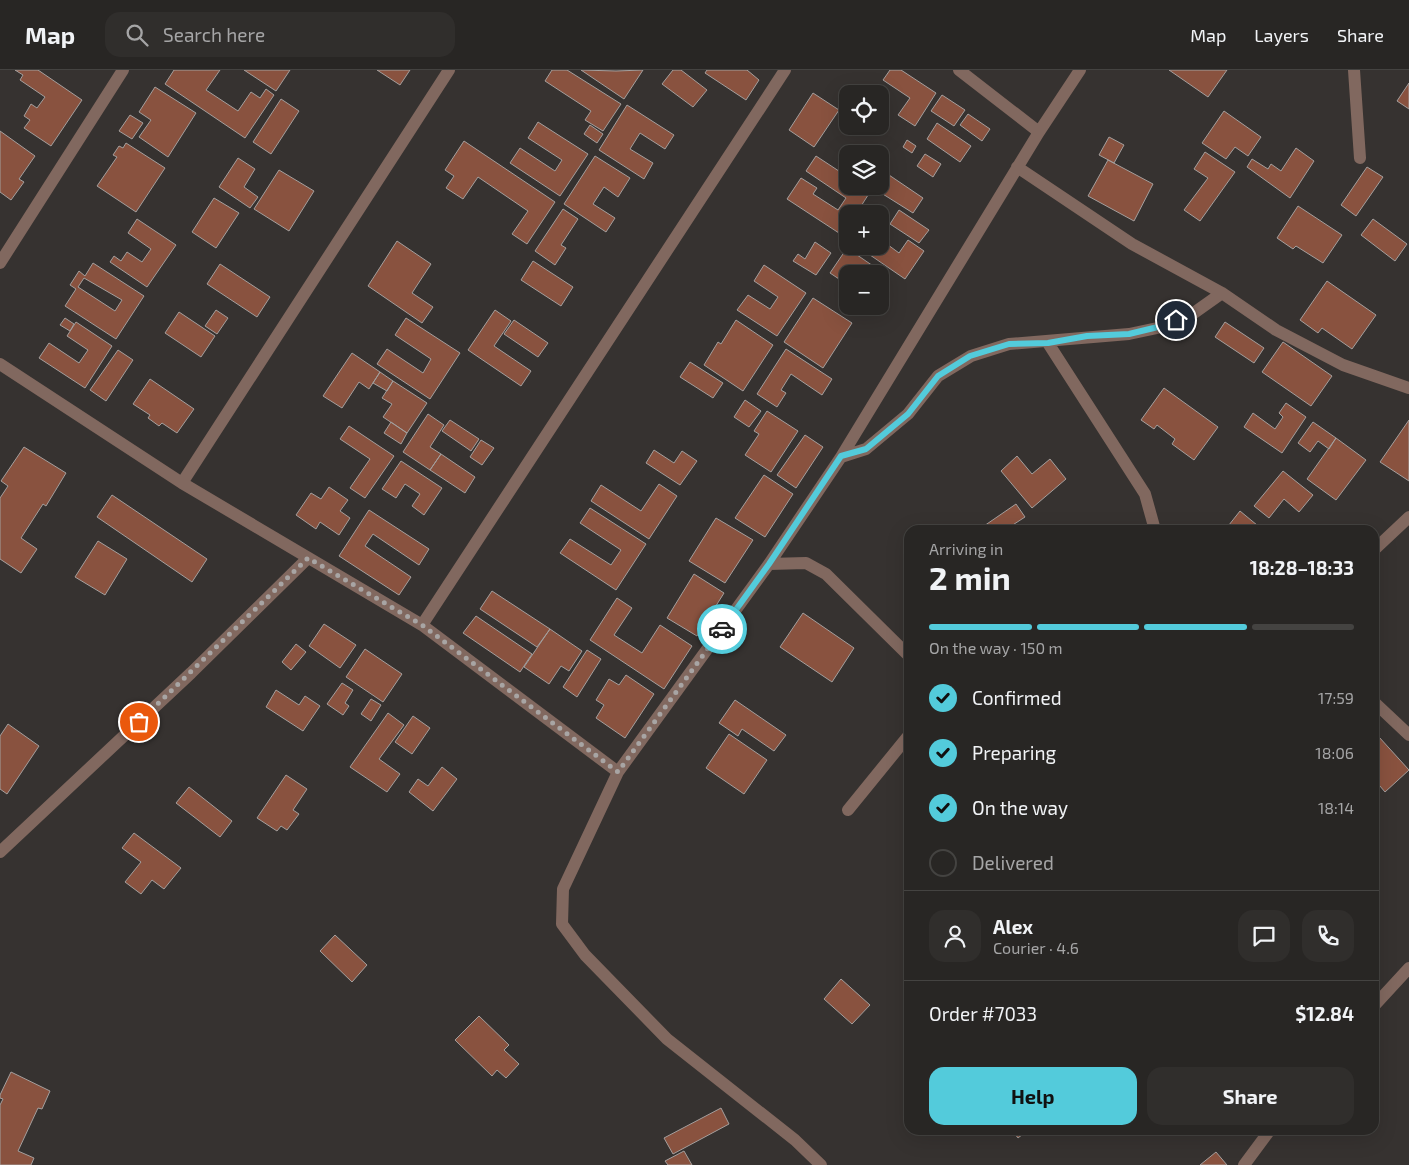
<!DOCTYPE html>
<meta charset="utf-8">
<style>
body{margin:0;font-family:"Exo 2",sans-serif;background:#302e2c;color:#f1f3f6;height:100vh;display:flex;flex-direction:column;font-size:19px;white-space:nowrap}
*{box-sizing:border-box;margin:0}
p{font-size:16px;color:#a5a5a6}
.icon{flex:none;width:28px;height:28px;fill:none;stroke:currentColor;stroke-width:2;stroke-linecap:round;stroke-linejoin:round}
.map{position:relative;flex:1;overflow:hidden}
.drawer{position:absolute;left:904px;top:455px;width:475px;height:610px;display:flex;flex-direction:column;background:#282624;border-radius:15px;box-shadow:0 5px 20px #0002,0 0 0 1px #444341}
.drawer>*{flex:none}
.controls{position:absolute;left:839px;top:15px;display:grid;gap:10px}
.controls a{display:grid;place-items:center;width:50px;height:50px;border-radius:10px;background:#282624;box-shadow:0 5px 20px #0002,0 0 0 1px #444341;font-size:25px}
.pin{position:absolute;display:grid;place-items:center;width:42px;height:42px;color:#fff;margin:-21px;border:2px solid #fff;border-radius:50%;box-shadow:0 1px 5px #0007}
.courier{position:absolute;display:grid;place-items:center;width:50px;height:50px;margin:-25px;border:4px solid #53cbdb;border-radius:50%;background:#fff;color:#222;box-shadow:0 1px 6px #0007}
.head em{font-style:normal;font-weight:700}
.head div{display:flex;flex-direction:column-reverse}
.head{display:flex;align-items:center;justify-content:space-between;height:85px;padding:0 25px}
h1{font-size:32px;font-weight:700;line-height:38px}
.bar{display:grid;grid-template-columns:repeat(4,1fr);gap:8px 5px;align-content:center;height:60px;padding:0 25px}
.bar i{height:6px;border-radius:4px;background:#444341}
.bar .on{background:#53cbdb}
.bar p{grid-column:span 4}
.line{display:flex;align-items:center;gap:12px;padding:0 25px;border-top:1px solid #444341}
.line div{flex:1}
.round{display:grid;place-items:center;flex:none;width:52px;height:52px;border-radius:15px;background:#302e2c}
ol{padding:0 25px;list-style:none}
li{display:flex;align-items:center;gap:15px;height:55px}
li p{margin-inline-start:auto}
li .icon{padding:5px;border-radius:50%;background:#53cbdb;color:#111;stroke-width:4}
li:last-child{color:#a5a5a6}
li i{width:28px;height:28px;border:2px solid #444341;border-radius:50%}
.primary-button{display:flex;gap:10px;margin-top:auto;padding:10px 25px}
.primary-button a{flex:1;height:58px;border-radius:15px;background:#53cbdb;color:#111;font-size:20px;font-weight:700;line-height:58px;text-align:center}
.primary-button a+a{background:#302e2c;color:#f1f3f6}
header{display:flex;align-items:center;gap:30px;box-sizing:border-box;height:70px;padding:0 25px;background:#282624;border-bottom:1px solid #444341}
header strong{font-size:24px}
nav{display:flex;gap:28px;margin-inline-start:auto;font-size:18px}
.search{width:350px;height:45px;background:#302e2c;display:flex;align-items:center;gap:12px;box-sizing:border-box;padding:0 18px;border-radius:15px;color:#a5a5a6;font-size:19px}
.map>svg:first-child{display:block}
</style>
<header>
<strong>Map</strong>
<div class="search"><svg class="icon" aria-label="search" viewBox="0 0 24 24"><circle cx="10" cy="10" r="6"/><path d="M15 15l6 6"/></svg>Search here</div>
<nav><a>Map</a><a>Layers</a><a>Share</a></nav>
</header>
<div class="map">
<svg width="1409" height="1095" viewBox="0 0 1409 1095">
<rect width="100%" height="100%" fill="#363230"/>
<!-- building -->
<path fill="#89523f" stroke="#a49f9d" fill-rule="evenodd" d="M15 0H38L82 30 51 76 24 58 30 50 24 46 31 34 37 38 45 27 20 10 23 5Z
M174 0H220L206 20 238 41 251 22 260 28 266 19 274 25 245 68 165 14Z
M244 0H290L276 21Z
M377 0H410L400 15Z
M552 0H567L621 34 603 61 585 50 591 41 545 11Z
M581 0 616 1 643 0 624 29Z
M673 0H681L707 20 693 37 662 14Z
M707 0H747L759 10 746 30 705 3Z
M890 0H901L936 23 915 56 898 45 910 28 883 10Z
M1169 0H1227L1208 27Z
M1409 13V39L1397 31Z
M155 17 196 43 168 87 139 67 151 50 139 42Z
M813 23 839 40 814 77 789 60Z
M942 25 965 40 954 56 931 41Z
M281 29 299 41 271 84 253 72Z
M627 35 674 65 665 79 640 63 630 79 653 93 644 109 599 80Z
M1224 41 1261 67 1248 86 1235 77 1226 89 1202 73Z
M968 44 990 59 982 71 960 55Z
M130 45 143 53 132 69 119 61Z
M538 52 588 84 560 126 510 93 520 78 555 101 562 90 528 68Z
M937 53 971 76 960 92 927 69Z
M590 55 603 64 597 73 584 64Z
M0 61 35 86 19 109 24 112 11 130 0 122Z
M1109 67 1124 75 1114 93 1099 85Z
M907 70 916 76 912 83 903 77Z
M464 71 555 132 527 174 512 164 528 141 478 107 463 129 446 118 454 106 445 100Z
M126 73 165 98 136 142 97 116 117 87 113 85 119 76 123 78Z
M1296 78 1314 91 1290 128 1247 97 1252 89 1268 99 1271 94 1281 101Z
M1205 82 1235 102 1200 151 1184 140 1208 108 1194 99Z
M925 84 941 94 933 107 917 96Z
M595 86 630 108 618 127 604 117 593 134 615 148 606 162 564 134Z
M816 86 848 107V116H862L870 122 856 144H848V156L842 165 787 129 801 108 817 118 813 124 838 140 846 128 806 101Z
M238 88 255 99 244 117 258 127 250 138 219 117Z
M1108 90 1153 114 1134 151 1088 126Z
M1367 97 1383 107 1356 146 1341 135Z
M279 100 314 121 289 161 254 139Z
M889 105 923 128 913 143 878 121Z
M214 128 239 143 216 178 192 162Z
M1298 136 1342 165 1323 193 1296 176 1293 179 1277 168Z
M563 139 578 149 561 175 566 178 555 195 535 181Z
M899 140 929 160 919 173 890 154Z
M137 149 176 175 147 217 110 192 114 186 121 191 127 182 142 192 151 179 128 163Z
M1373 149 1407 174 1395 191 1361 165Z
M880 169 899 183 908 170 924 181 905 209 857 176H880Z
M397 171 431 194 412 223 433 237 422 253 368 216Z
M815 172 831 183 816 205 793 191 798 184 805 189Z
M847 178 876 198 872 204H848V215L830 203Z
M533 191 573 217 561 236 521 210Z
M93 193 144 226 116 269 65 236 76 219 70 215 79 201 85 206ZM84 208 122 230 115 241 78 217Z
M220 194 270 227 257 247 207 214Z
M764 195 806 223 777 266 737 240 748 225 770 239 778 227 754 211Z
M1327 211 1376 245 1352 279 1322 258 1318 263 1300 250Z
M813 228 852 253 823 298 784 272Z
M216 240 228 248 217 264 205 256Z
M495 240 511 251 494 276 531 301 521 316 468 280Z
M179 242 215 266 201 287 165 263Z
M65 248 74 254 70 261 60 255Z
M406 248 460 283 430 329 377 294 387 279 423 303 431 289 395 265Z
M514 250 548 273 538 287 504 264Z
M736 250 773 275 743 321 704 295 718 272 721 274Z
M76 252 112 276 85 318 39 288 49 273 79 293 88 280 67 266Z
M1225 252 1264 278 1254 293 1215 267Z
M1283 272 1332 306 1311 336 1262 302Z
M786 279 832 309 822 325 791 304 781 320 786 323 777 337 757 324Z
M118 280 133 290 106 331 90 320Z
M352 283 380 302 369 319 359 312 342 338 323 326Z
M690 292 723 313 713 328 680 307Z
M380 302 393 311 387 321 373 313Z
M150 309 194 339 177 363 162 353 159 356 148 348 150 345 133 334Z
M393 311 427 333 407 363 383 347 392 334 382 328Z
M1164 318 1218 357 1194 390 1172 374 1175 369 1157 355 1154 359 1141 350Z
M745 330 761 341 749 357 734 347Z
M1286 333 1306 347 1282 383 1244 357 1253 343 1275 359 1283 347 1279 343Z
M767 341 798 361 771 402 745 385 759 364 754 361Z
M428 344 444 355 430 377 441 384 430 400 403 382Z
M450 350 479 369 471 381 442 361Z
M1409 350V411L1380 392Z
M391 352 407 363 401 374 384 363Z
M1313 352 1336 368 1329 379 1318 371 1310 382 1298 373Z
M349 356 394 386 365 428 350 418 370 389 340 369Z
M805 365 823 377 796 418 777 405Z
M1336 368 1366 390 1336 430 1307 409Z
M481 370 494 378 482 395 470 387Z
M24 377 66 403 46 436 43 434 21 468 37 479 21 503 0 489V428L8 416 1 411Z
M654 380 674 393 682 381 697 391 680 415 646 393Z
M441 384 475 407 465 423 430 400Z
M1017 386 1032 404 1050 389 1066 409 1032 438 1001 401Z
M401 391 442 418 424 445 412 436 420 424 405 414 396 428 382 419Z
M1283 401 1313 425 1299 442 1284 429 1269 448 1254 436Z
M764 405 793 424 765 467 735 448Z
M659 414 677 426 649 469 591 431 601 415 641 441Z
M329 417 348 430 340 441 350 448 339 465 320 452 316 459 296 445 311 423 321 429Z
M112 425 207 489 192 512 97 447Z
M1016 434 1025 447 1005 460H982L981 458Z
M590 438 646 474 616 520 560 483 570 469 611 495 621 480 580 453Z
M369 440 429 479 419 495 373 464 365 476 411 507 399 525 339 486Z
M1240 441 1263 460H1225Z
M716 448 753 470 725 513 689 491Z
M98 471 127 489 105 525 75 507Z
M694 504 724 523 697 566 667 548Z
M492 521 550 559 537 577 480 539Z
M617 528 632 538 614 565 642 583 660 555 692 576 664 619 590 570Z
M803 543 854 578 832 612 780 577Z
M476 546 532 584 520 602 463 563Z
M324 554 356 575 340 598 309 576Z
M550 559 582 581 569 601 561 596 549 614 524 597Z
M296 574 306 582 291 600 282 592Z
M365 579 402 604 383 632 346 607Z
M587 580 601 589 577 627 563 617Z
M626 605 654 624 625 668 596 648 604 635 596 630 609 609 619 615Z
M342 613 353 620 345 633 349 636 343 645 327 634Z
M276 620 299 635 305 626 320 636 303 661 266 637Z
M371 629 381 635 371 651 361 644Z
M735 630 786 665 774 681 742 659 738 666 719 653Z
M388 643 404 655 379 689 400 704 387 722 350 697Z
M413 646 430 658 412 684 395 672Z
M8 654 39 676 7 724 0 719V666Z
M729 664 767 690 744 724 706 698Z
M1379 667 1409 700 1385 722 1374 709V672Z
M442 697 457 709 433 741 409 722 418 709 428 716Z
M286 705 307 719 293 740 299 744 287 760 281 756 277 761 257 748Z
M189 717 232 751 220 767 176 733Z
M134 763 181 798 164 819 152 810 141 824 125 812 141 792 122 778Z
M335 865 367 895 352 912 320 881Z
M841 909 870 935 852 954 824 929Z
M479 946 509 975 504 980 519 994 506 1008 497 1000 492 1006 455 970Z
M11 1002 50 1021 42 1039 38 1038 18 1081 34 1088 31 1095H0V1035L3 1029 0 1028V1025Z
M721 1038 729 1054 673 1084 664 1068Z
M1012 1060H1028L1018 1068Z
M684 1081 692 1095H668L665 1091Z
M1216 1082 1227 1095H1200Z"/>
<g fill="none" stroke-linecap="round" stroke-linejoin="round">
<!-- street -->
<path stroke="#81685f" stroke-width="12" d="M959 0 1039 62
M1354 0 1360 88
M1017 97 1132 174 1222 223 1276 260 1343 295 1409 318
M0 193 123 0
M1048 273 1145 424 1155 460
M0 294 182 413 422 555 618 702
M841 387 866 379 908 344 938 306 971 286 1009 274 1129 264 1162 257 1191 245 1222 223
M182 413 449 0
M1374 480 1409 447
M769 494 806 493 826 504 909 586
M422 555 785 0
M1374 632 1409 665
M848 740 909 665
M0 782 191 603 308 488
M1374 936 1409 898
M821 1095 795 1070 667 969 585 885 562 854 563 819 618 702 769 494 841 387 1039 62 1080 0
M1244 1095 1270 1060"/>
</g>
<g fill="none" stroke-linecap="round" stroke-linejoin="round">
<!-- done -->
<path stroke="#a8a5a4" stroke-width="5" stroke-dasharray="0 9" d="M139 652 308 488 422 555 618 702 722 559"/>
<!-- route -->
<path stroke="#53cbdb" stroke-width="6" d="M722 559 769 494 841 386 866 379 908 344 938 306 970 286 1009 274 1048 273 1087 266 1129 264 1162 256 1176 250"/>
</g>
</svg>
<div class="controls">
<a><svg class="icon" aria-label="locate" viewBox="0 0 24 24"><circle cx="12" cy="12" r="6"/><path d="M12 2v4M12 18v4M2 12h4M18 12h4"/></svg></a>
<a><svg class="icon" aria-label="layers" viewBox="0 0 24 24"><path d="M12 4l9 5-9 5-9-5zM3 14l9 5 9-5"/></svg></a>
<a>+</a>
<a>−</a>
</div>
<div class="pin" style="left:139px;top:652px;background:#ea580c"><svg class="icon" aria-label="bag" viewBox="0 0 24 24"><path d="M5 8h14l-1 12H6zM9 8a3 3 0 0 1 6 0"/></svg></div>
<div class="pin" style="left:1176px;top:250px;background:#1f2937"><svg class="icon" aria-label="home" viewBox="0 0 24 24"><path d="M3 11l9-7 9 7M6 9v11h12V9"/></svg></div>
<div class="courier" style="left:722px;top:559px"><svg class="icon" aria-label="car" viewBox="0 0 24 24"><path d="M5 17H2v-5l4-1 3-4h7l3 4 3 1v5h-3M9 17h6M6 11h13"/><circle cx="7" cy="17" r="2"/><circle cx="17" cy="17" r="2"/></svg></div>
<section class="drawer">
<div class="head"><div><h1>2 min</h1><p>Arriving in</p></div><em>18:28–18:33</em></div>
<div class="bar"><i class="on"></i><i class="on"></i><i class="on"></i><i></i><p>On the way · 150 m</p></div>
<ol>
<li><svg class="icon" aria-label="check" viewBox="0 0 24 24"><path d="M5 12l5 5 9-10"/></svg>Confirmed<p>17:59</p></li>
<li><svg class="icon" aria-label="check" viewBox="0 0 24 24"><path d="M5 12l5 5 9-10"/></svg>Preparing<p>18:06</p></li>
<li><svg class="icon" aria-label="check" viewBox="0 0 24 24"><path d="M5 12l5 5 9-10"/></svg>On the way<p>18:14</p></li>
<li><i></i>Delivered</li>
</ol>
<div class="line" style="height:90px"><a class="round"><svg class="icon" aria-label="person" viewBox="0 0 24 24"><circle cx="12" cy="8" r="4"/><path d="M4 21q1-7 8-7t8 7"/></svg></a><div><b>Alex</b><p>Courier · 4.6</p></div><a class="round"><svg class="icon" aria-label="chat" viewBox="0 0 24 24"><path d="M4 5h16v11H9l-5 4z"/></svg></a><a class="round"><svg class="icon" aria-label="phone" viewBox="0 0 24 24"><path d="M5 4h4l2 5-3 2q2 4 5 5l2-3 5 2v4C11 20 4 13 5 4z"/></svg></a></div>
<div class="line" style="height:65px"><div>Order #7033</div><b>$12.84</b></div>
<div class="primary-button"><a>Help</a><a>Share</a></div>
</section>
</div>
